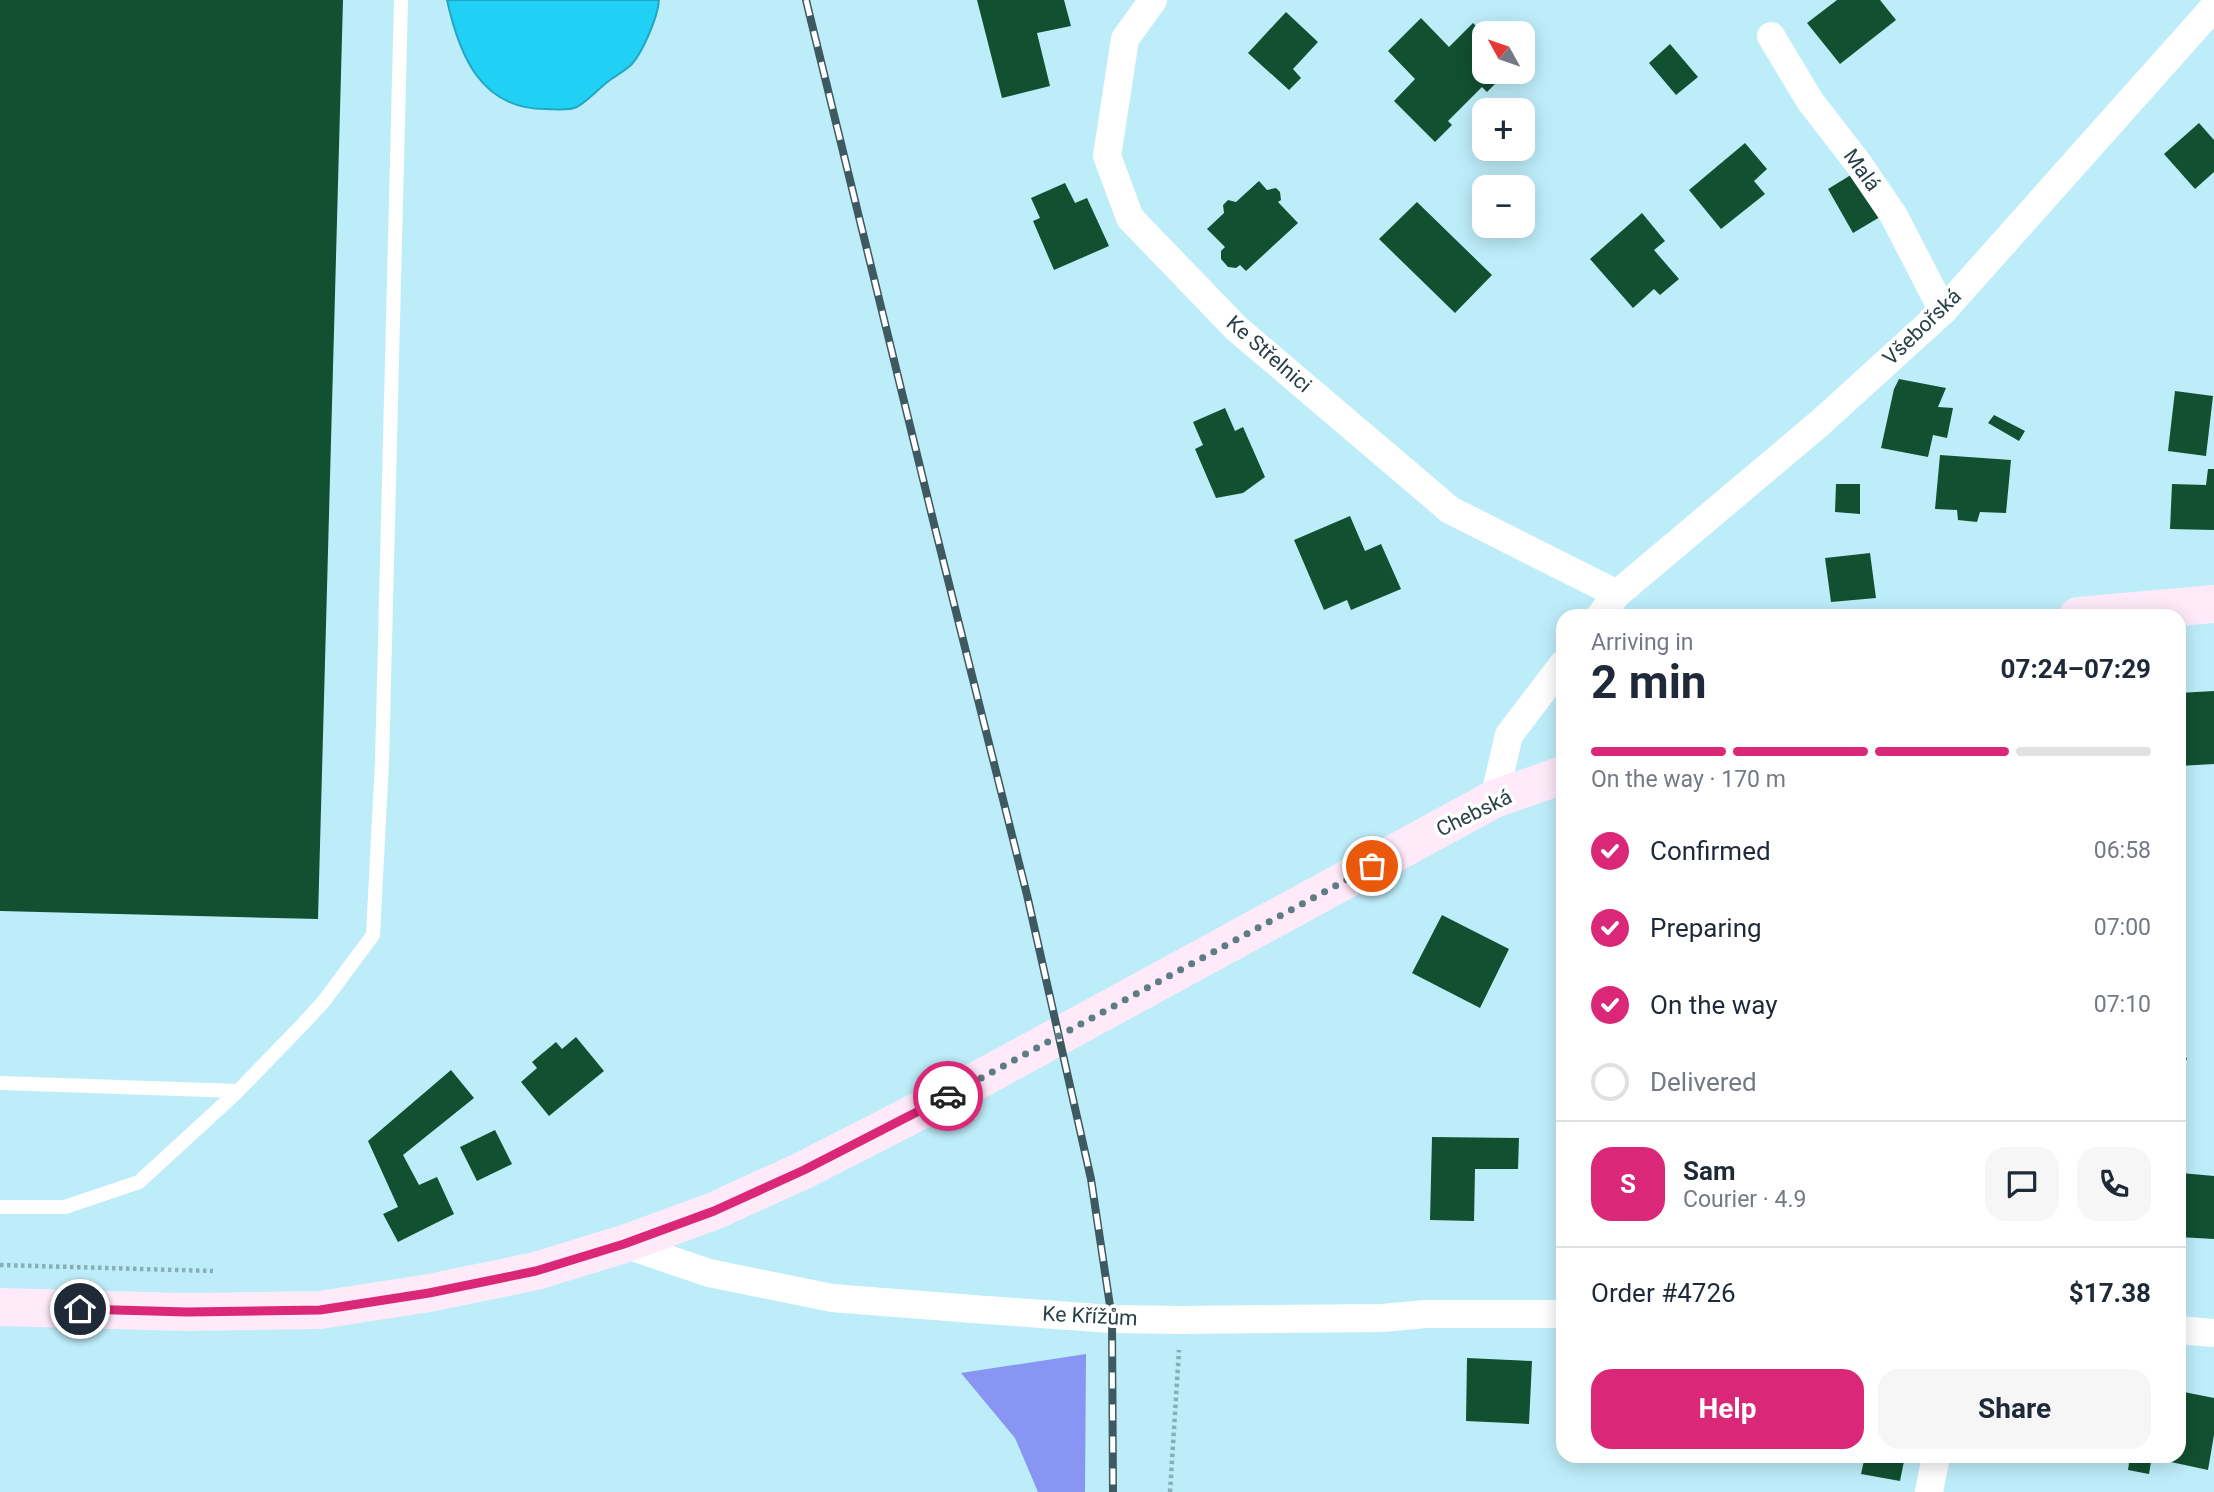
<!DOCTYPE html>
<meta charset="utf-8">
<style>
body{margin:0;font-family:Roboto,sans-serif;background:#f6f6f7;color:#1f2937;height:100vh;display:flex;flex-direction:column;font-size:26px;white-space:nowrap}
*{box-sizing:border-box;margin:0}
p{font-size:23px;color:#747a83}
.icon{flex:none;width:38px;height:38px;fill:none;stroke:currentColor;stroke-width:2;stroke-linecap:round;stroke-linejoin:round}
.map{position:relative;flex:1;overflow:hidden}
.side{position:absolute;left:1556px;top:609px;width:630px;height:854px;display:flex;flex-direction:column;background:#fff;border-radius:21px;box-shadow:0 4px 18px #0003}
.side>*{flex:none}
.needle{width:46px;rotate:310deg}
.tools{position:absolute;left:1472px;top:21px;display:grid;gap:14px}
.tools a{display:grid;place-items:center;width:63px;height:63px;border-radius:14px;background:#fff;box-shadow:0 4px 18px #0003;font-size:35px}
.pin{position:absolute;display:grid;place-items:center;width:60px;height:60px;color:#fff;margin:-30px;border:4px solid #fff;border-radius:50%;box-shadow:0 2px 7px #0007}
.courier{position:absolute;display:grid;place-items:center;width:70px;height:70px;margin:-35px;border:5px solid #db2777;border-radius:50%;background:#fff;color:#222;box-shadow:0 2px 9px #0007}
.overview em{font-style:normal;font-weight:700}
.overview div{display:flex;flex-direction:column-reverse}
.overview{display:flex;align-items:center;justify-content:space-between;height:119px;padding:0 35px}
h1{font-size:46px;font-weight:700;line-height:52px}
.bar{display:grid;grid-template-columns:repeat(4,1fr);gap:10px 7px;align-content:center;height:84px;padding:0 35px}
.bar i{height:9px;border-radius:5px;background:#e0e1e3}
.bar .active{background:#db2777}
.bar p{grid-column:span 4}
.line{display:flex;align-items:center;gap:18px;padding:0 35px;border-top:2px solid #e0e1e3}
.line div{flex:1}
.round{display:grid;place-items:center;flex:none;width:74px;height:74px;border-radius:21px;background:#f6f6f7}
ol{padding:0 35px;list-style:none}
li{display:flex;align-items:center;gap:21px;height:77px}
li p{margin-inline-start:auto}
li .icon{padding:7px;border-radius:50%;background:#db2777;color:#fff;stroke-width:4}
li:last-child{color:#747a83}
li i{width:38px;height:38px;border:4px solid #e0e1e3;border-radius:50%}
.primary-button{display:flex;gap:14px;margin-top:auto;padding:14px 35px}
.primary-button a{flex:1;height:80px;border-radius:21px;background:#db2777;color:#fff;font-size:28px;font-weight:700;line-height:80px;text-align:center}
.primary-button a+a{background:#f6f6f7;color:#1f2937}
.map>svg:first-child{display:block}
</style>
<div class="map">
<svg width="2214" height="1492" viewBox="0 0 2214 1492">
<rect width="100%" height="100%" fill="#beedfa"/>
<!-- forest -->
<path fill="#8995f2" d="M1086 1354 1085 1492H1038L1015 1438 961 1373Z"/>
<!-- water -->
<path fill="#21d1f5" stroke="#23a6c1" stroke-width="2" d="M447 0H659C658 17 643 51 632 64 626 70 617 75 610 80 599 88 589 100 577 107 569 111 554 109 545 109 480 109 459 54 447 0Z"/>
<!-- building -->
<path fill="#125031" d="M0 0H343L318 919 0 911Z
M977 0H1064L1071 26 1037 33 1050 86 1002 98Z
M1837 0H1880L1896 20 1840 64 1807 23Z
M1286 12 1318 42 1293 69 1301 78 1289 90 1248 53Z
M1421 18 1449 47 1473 23 1484 34V72H1507L1487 92 1482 87 1448 121 1452 125 1435 142 1394 101 1415 79 1388 51Z
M1670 44 1698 77 1676 95 1649 63Z
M2199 123 2214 140V172L2195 189 2164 154Z
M1745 143 1767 169 1754 181 1765 194 1721 229 1689 190Z
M1859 170 1885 214 1853 233 1828 189Z
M1259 181 1267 190 1276 188 1280 192 1281 200 1278 202 1298 223 1246 271 1240 265 1236 268 1228 267 1221 259V251L1225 247 1207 229 1224 213 1223 205 1228 200 1236 202Z
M1065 183 1075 203 1087 198 1109 246 1054 270 1033 221 1040 218 1031 198Z
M1417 202 1492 275 1455 313 1379 239Z
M1642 213 1665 241 1654 250 1679 279 1660 295 1654 289 1633 308 1590 259Z
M1899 379 1946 388 1938 407 1953 408 1947 438 1933 435 1928 457 1881 448 1894 389Z
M2175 391 2213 396 2206 456 2168 451Z
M1225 408 1235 431 1243 427 1265 477 1243 493 1216 498 1195 449 1203 445 1193 422Z
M1994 415 2025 431 2019 441 1988 423Z
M1940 455 2011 460 2006 513 1980 512 1977 522 1958 520 1957 510 1935 509Z
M2208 469H2214V530L2170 529 2172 484 2206 485Z
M1836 484H1860V514L1835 512Z
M1350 516 1365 551 1381 544 1401 589 1351 610 1347 600 1324 610 1294 540Z
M1870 553 1876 598 1831 602 1825 558Z
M2214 691V764L2179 766V693Z
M1442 915 1509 949 1480 1008 1412 973Z
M576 1037 604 1071 549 1116 521 1082 537 1068 532 1062 556 1042 562 1049Z
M2179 1055 2187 1058 2179 1080Z
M451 1070 474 1098 403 1155 419 1185 437 1177 454 1214 398 1242 383 1214 398 1207 368 1141Z
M495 1130 512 1164 477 1181 460 1147Z
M1432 1137 1519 1138 1518 1169H1475L1474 1221 1430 1220Z
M2181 1173 2214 1176V1239L2179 1237V1189Z
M1467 1358 1532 1361 1529 1424 1466 1421Z
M2179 1391 2214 1398V1435L2208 1470 2157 1459 2158 1456H2179Z
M1865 1456H1905L1900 1481 1861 1474Z
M2130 1456H2152L2149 1474 2128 1470Z"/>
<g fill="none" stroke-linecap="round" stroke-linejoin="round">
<!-- path -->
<path stroke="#88afb9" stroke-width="4.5" stroke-dasharray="3.5 3.5" stroke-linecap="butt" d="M0 1265 213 1271
M1170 1492 1179 1350"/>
<!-- lane -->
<path stroke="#fff" stroke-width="14" d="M0 1083 238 1091
M0 1207H65L139 1182 238 1091 303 1024 324 1001 373 935 382 761 401 0"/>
<!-- street -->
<path stroke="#fff" stroke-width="28" d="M1153 0 1125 39 1107 156 1130 218 1236 328 1450 510 1617 594
M1771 36 1810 101 1858 163 1894 216 1943 311
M1600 616 1617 594 1820 423 1943 311 2214 7
M1494 799 1509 735 1563 664
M624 1244 709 1273 832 1298 973 1309 1112 1319 1181 1320 1382 1318 1426 1314H1563
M2179 1330 2214 1333
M1929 1492 1936 1456"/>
<!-- secondary -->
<path stroke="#feeaf9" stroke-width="38" d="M2078 616 2214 604
M0 1307 187 1312 320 1310 429 1293 536 1271 624 1244 714 1211 804 1170 958 1091 1494 799 1563 775"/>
<!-- rail casing -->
<g stroke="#3e5960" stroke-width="8">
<path id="rail" d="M806 0 934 524 1027 895 1091 1179 1112 1319 1113 1492"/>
</g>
<!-- rail -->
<use href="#rail" stroke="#fff" stroke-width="5" stroke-dasharray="16" stroke-linecap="butt"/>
</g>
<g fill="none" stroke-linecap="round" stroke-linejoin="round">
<!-- done -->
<path stroke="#5d7d86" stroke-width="7" stroke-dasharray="0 12.6" d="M948 1096 1372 866"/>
<!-- route -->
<path stroke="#db2777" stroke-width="9" d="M80 1309 187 1312 320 1310 429 1293 536 1271 624 1244 714 1211 804 1170 948 1096"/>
</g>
<g text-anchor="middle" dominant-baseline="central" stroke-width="7" stroke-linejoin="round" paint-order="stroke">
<!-- street labels -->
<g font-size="21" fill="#294147" stroke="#fff">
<text transform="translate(1862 170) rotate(54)">Malá</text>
<text transform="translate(1922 327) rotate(-44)">Všebořská</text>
<text transform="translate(1269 354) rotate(41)">Ke Střelnici</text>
<text transform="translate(1474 813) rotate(-26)">Chebská</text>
<text transform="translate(1090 1316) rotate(3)">Ke Křížům</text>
</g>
</g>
</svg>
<div class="tools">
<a><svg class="needle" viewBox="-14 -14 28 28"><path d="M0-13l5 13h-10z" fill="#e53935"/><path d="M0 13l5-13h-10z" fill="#747a83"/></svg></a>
<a>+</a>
<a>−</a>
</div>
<div class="pin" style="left:1372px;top:866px;background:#ea580c"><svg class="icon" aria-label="bag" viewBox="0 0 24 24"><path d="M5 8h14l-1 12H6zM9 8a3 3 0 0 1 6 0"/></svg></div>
<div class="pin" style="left:80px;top:1309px;background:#1f2937"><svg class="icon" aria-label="home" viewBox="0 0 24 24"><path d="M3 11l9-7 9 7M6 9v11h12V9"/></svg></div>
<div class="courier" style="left:948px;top:1096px"><svg class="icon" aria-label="car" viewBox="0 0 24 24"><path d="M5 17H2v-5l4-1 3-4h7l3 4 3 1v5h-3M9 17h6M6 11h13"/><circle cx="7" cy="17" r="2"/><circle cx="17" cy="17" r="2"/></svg></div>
<section class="side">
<div class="overview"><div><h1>2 min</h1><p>Arriving in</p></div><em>07:24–07:29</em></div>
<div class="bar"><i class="active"></i><i class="active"></i><i class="active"></i><i></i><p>On the way · 170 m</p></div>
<ol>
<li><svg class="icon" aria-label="check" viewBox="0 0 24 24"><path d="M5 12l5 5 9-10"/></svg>Confirmed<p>06:58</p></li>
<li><svg class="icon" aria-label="check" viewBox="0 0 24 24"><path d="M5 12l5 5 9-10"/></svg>Preparing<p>07:00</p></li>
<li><svg class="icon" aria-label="check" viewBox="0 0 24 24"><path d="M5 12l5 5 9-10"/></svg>On the way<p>07:10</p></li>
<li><i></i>Delivered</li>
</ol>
<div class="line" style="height:126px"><b class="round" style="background:#db2777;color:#fff">S</b><div><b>Sam</b><p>Courier · 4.9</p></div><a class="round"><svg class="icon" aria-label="chat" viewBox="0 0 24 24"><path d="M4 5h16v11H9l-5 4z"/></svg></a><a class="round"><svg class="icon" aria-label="phone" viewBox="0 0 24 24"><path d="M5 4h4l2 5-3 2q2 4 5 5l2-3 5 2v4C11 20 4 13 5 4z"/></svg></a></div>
<div class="line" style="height:91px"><div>Order #4726</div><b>$17.38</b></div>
<div class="primary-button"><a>Help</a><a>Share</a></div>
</section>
</div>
